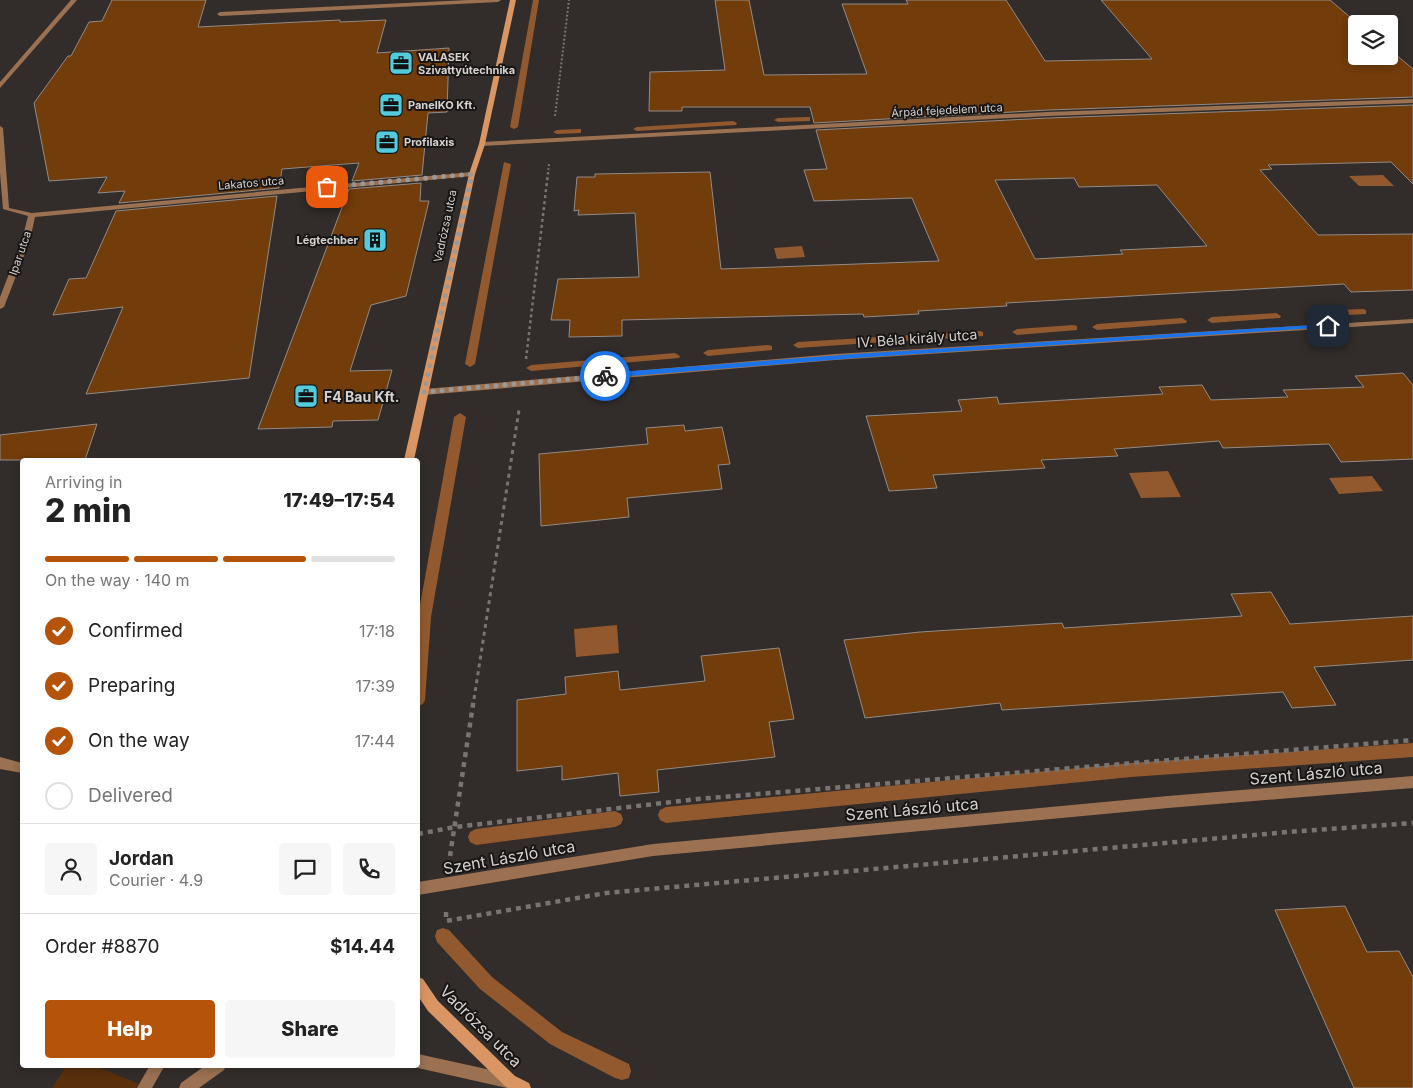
<!DOCTYPE html>
<meta charset="utf-8">
<style>
body{margin:0;font-family:Inter,sans-serif;background:#f6f6f6;color:#222;height:100vh;display:flex;flex-direction:column;font-size:19px;white-space:nowrap}
*{box-sizing:border-box;margin:0}
p{font-size:16px;color:#767676}
.icon{flex:none;width:28px;height:28px;fill:none;stroke:currentColor;stroke-width:2;stroke-linecap:round;stroke-linejoin:round}
.map{position:relative;flex:1;overflow:hidden}
.drawer{position:absolute;left:20px;top:458px;width:400px;height:610px;display:flex;flex-direction:column;background:#fff;border-radius:5px;box-shadow:0 2px 8px #0003}
.drawer>*{flex:none}
.tools{position:absolute;left:1348px;top:15px;display:grid;gap:10px}
.tools a{display:grid;place-items:center;width:50px;height:50px;border-radius:5px;background:#fff;box-shadow:0 2px 8px #0003;font-size:25px}
.pin{position:absolute;display:grid;place-items:center;width:42px;height:42px;color:#fff;margin:-21px;border-radius:10px;box-shadow:0 2px 8px #0006}
.courier{position:absolute;display:grid;place-items:center;width:50px;height:50px;margin:-25px;border:4px solid #1a73e8;border-radius:50%;background:#fff;color:#222;box-shadow:0 1px 6px #0007}
.headline em{font-style:normal;font-weight:800}
.headline div{display:flex;flex-direction:column-reverse}
.headline{display:flex;align-items:center;justify-content:space-between;height:85px;padding:0 25px}
h1{font-size:32px;font-weight:800;line-height:38px}
.bar{display:grid;grid-template-columns:repeat(4,1fr);gap:8px 5px;align-content:center;height:60px;padding:0 25px}
.bar i{height:6px;border-radius:4px;background:#e0e0e0}
.bar .active{background:#b45309}
.bar p{grid-column:span 4}
.line{display:flex;align-items:center;gap:12px;padding:0 25px;border-top:1px solid #e0e0e0}
.line div{flex:1}
.round{display:grid;place-items:center;flex:none;width:52px;height:52px;border-radius:5px;background:#f6f6f6}
ol{padding:0 25px;list-style:none}
li{display:flex;align-items:center;gap:15px;height:55px}
li p{margin-inline-start:auto}
li .icon{padding:5px;border-radius:50%;background:#b45309;color:#fff;stroke-width:4}
li:last-child{color:#767676}
li i{width:28px;height:28px;border:2px solid #e0e0e0;border-radius:50%}
.action{display:flex;gap:10px;margin-top:auto;padding:10px 25px}
.action a{flex:1;height:58px;border-radius:5px;background:#b45309;color:#fff;font-size:20px;font-weight:800;line-height:58px;text-align:center}
.action a+a{background:#f6f6f6;color:#222}
.map>svg:first-child{display:block}
</style>
<div class="map">
<svg width="1413" height="1088" viewBox="0 0 1413 1088">
<rect width="100%" height="100%" fill="#322d2a"/>
<!-- green -->
<path fill="#592f0c" d="M67 1065H93L149 1088H52Z"/>
<!-- water -->
<path fill="#92592e" d="M1383 175 1394 186H1359L1349 176Z
M802 246 805 257 777 259 774 248Z
M1168 471 1181 497 1141 498 1129 473Z
M1372 476 1383 491 1339 494 1329 478Z
M617 625 619 653 576 657 574 629Z"/>
<g fill="none" stroke-linecap="round" stroke-linejoin="round">
<!-- stream -->
<path fill="#92592e" fill-rule="evenodd" d="M533 0H539L518 127 514 129 510 127Z
M807 117H810V121L778 122 774 120 778 118Z
M733 121 737 123 736 125 637 131 633 129 637 127Z
M578 129H581V133L557 134 553 132 557 130Z
M504 162 511 164 475 364 470 367 465 364Z
M1363 309 1366 310V314L1313 317 1308 314 1313 311Z
M1276 313 1281 316 1280 318 1212 323 1207 320 1212 317Z
M1182 318 1187 321 1186 323 1097 330 1092 327 1097 324Z
M1073 325 1077 326V330L1017 335 1012 332 1017 329Z
M979 331 983 332V336L907 341 902 338 907 335Z
M880 337 885 340 884 342 798 348 793 345 798 342Z
M768 345 772 346V350L708 356 703 353 708 350Z
M675 353 680 356 679 358 531 371 526 368 531 365Z
M460 413 466 417 431 617 425 700 423 704 418 706V616L454 417Z
M1413 743V757L1131 777 666 823 660 820 658 815 660 810 666 807 1131 763Z
M615 811 621 814 623 819 621 824 615 827 476 845 470 842 468 837 470 832 476 829Z
M443 928 449 930 492 977 562 1032 629 1064 631 1071 629 1078 622 1080 615 1078 550 1044 480 989 437 942 435 936 437 930Z"/>
</g>
<!-- building -->
<path fill="#723c0b" stroke="#918b87" fill-rule="evenodd" d="M112 0H206L198 27 340 20V22L386 20 377 53 449 48 447 112 428 113 422 175 352 181 359 163 282 169 279 188 119 203 125 191 98 193 107 177 49 181 34 103 68 56H71L89 22 102 21Z
M715 0H749L764 75 867 74 842 4H908L906 0H1006L1045 61 1152 59 1101 0H1330L1358 24H1356V56H1389V49L1413 69V97L1048 110 814 123 810 107H682V111H649L650 72 725 70Z
M1413 105V184L1391 162 1268 165 1272 169 1260 170 1318 235 1413 234V290L1351 292 1344 284 1006 303 1007 306 918 311 919 314 864 317 863 314 622 320V336L569 337 570 320H551L558 279 639 277 635 213 578 215 579 210 574 211 577 177H595V174L710 172 721 269 939 261 912 198 814 201 804 170 827 169 816 130 1048 118ZM1074 178 1079 187 1157 185 1207 246 1120 250 1123 254 1035 259 995 180Z
M421 183 420 201H429L406 296 371 305 350 371 392 370 378 420 333 421 332 427 258 429 349 189Z
M277 196 249 378 86 394 123 307 53 315 69 279 86 278 116 211Z
M1403 373 1413 385V459L1341 462 1329 444 1223 448 1219 441 1114 449 1118 456 1041 460 1045 468 933 475 937 488 889 491 866 416 962 411 958 400 997 397 999 404 1163 394 1159 387 1202 385 1211 400 1288 397 1283 390 1364 387 1355 376Z
M97 424 85 460H0V435Z
M684 425 685 431 722 427 730 464 718 465 722 489 627 498 629 517 541 526 539 454 648 444 646 428Z
M1271 592 1290 624 1413 616V660L1314 667 1336 705 1292 708 1283 692 1002 710 1000 703 865 718 844 640 920 632 1062 623 1064 628 1242 616 1231 594Z
M779 648 794 719 769 722 775 757 657 770 659 792 620 796 618 773 562 780V766L517 771V700L566 694 565 677 618 671 620 690 705 681 701 656Z
M1345 906 1367 952 1399 951 1413 977V1088H1354L1275 910Z"/>
<g fill="none" stroke-linecap="round" stroke-linejoin="round">
<!-- path-far3 -->
<path stroke="#787471" stroke-width="2" stroke-dasharray="2 2" stroke-linecap="butt" d="M555 116 569 0
M548 174 549 164"/>
<!-- path-far2 -->
<path stroke="#787471" stroke-width="2.5" stroke-dasharray="3 3" stroke-linecap="butt" d="M526 359 548 173"/>
<!-- path-far1 -->
<path stroke="#787471" stroke-width="3" stroke-dasharray="4 4" stroke-linecap="butt" d="M474 699 519 410"/>
<!-- path -->
<path stroke="#787471" stroke-width="4.5" stroke-dasharray="5 5" stroke-linecap="butt" d="M418 834 455 827 698 799 1413 740
M450 856 474 698
M446 912V921L606 893 1288 832 1413 823"/>
<!-- lane -->
<path fill="#9b7152" fill-rule="evenodd" d="M23 238 30 240 4 307 0 309V297Z
M0 757 22 763V773L0 769Z"/>
<!-- street -->
<path fill="#9b7152" fill-rule="evenodd" d="M71 0H77L0 88V82Z
M468 0H501L498 2 220 16 217 14 220 12Z
M1413 99V103L1048 116 482 146 479 144 482 142 1048 112Z
M0 126 3 128 9 208 32 213 472 172 475 174 472 176 35 217 30 240 26 242 22 240 28 216 3 209 0 173Z
M1413 319V323L835 360 424 395 420 392 424 389 835 354Z
M1413 776V788L1168 808 653 856 418 895V882L653 844 1168 796Z
M418 1054 509 1074 514 1076 516 1081 514 1086 507 1088 418 1068 412 1065H418Z
M150 1065H165L152 1088H137Z
M206 1065H226L224 1070 199 1088H179L181 1083Z"/>
<!-- secondary -->
<path fill="#d99563" fill-rule="evenodd" d="M510 0H516L485 144 475 174 414 460H404L469 174 479 144Z
M418 977 423 979 438 1001 515 1076 529 1083 531 1088H508L505 1086 428 1011 418 996Z"/>
</g>
<!-- route -->
<path fill="#1a73e8" d="M1328 324 1330 327 855 358 605 378 602 376 605 373 855 354Z"/>
<g fill="none" stroke-linecap="round" stroke-linejoin="round">
<!-- done -->
<path stroke="#9c9895" stroke-width="5" stroke-dasharray="0 9" d="M327 187 472 174 424 392 605 376"/>
</g>
<!-- icons -->
<defs>
<g id="office-square" transform="scale(1.25)"><rect x="-9" y="-9" width="18" height="18" rx="4" fill="#52cbda" stroke="#181615"/><path d="M-6-3h4V-5.5h4V-3h4V5H-6ZM-1-4.5V-3h2v-1.5ZM-6 0V1H6V0Z" fill="#111"/></g>
<g id="building-square" transform="scale(1.25)"><rect x="-9" y="-9" width="18" height="18" rx="4" fill="#52cbda" stroke="#181615"/><path d="M-4-6H4V6H1V3H-1V6H-4ZM-2.5-4.3h1.7v1.8h-1.7ZM.8-4.3h1.7v1.8H.8ZM-2.5-1h1.7V.8h-1.7ZM.8-1h1.7V.8H.8Z" fill="#111"/></g>
</defs>
<g fill-rule="evenodd">
<use href="#office-square" x="401" y="63"/>
<use href="#office-square" x="391" y="105"/>
<use href="#office-square" x="387" y="142"/>
<use href="#building-square" x="375" y="240"/>
<use href="#office-square" x="306" y="396"/>
</g>
<g text-anchor="middle" dominant-baseline="central" stroke-width="4" stroke-linejoin="round" paint-order="stroke">
<!-- far-poi labels -->
<g font-size="11" font-weight="bold" fill="#d5d1cf" stroke="#181615" text-anchor="start">
<text x="418" y="57">VALASEK<tspan x="418" dy="13">Szivattyútechnika</tspan></text>
<text x="408" y="105">PanelKO Kft.</text>
<text x="404" y="142">Profilaxis</text>
<text x="358" y="240" text-anchor="end">Légtechber</text>
</g>
<!-- far-street labels -->
<g font-size="11" fill="#d5d1cf" stroke="#181615">
<text transform="translate(947 110) rotate(-3)">Árpád fejedelem utca</text>
<text transform="translate(251 183) rotate(-5)">Lakatos utca</text>
<text transform="translate(445 226) rotate(-78)">Vadrózsa utca</text>
<text transform="translate(20 253) rotate(-71)">Ipar utca</text>
</g>
<!-- street labels -->
<g font-size="14" fill="#d5d1cf" stroke="#181615">
<text transform="translate(917 338) rotate(-4)">IV. Béla király utca</text>
</g>
<!-- poi labels -->
<g font-size="14" font-weight="bold" fill="#d5d1cf" stroke="#181615" text-anchor="start">
<text x="324" y="396">F4 Bau Kft.</text>
</g>
<!-- near-street labels -->
<g font-size="16" fill="#d5d1cf" stroke="#181615">
<text transform="translate(1316 773) rotate(-5)">Szent László utca</text>
<text transform="translate(912 809) rotate(-5)">Szent László utca</text>
<text transform="translate(509 857) rotate(-10)">Szent László utca</text>
<text transform="translate(481 1026) rotate(45)">Vadrózsa utca</text>
</g>
</g>
</svg>
<div class="tools">
<a><svg class="icon" aria-label="layers" viewBox="0 0 24 24"><path d="M12 4l9 5-9 5-9-5zM3 14l9 5 9-5"/></svg></a>
</div>
<div class="pin" style="left:327px;top:187px;background:#ea580c"><svg class="icon" aria-label="bag" viewBox="0 0 24 24"><path d="M5 8h14l-1 12H6zM9 8a3 3 0 0 1 6 0"/></svg></div>
<div class="pin" style="left:1328px;top:326px;background:#1f2937"><svg class="icon" aria-label="home" viewBox="0 0 24 24"><path d="M3 11l9-7 9 7M6 9v11h12V9"/></svg></div>
<div class="courier" style="left:605px;top:376px"><svg class="icon" aria-label="bike" viewBox="0 0 24 24"><circle cx="6" cy="16" r="4"/><circle cx="18" cy="16" r="4"/><path d="M6 16l4-8h5l3 8M10 8l3 8H6M13 5h3"/></svg></div>
<section class="drawer">
<div class="headline"><div><h1>2 min</h1><p>Arriving in</p></div><em>17:49–17:54</em></div>
<div class="bar"><i class="active"></i><i class="active"></i><i class="active"></i><i></i><p>On the way · 140 m</p></div>
<ol>
<li><svg class="icon" aria-label="check" viewBox="0 0 24 24"><path d="M5 12l5 5 9-10"/></svg>Confirmed<p>17:18</p></li>
<li><svg class="icon" aria-label="check" viewBox="0 0 24 24"><path d="M5 12l5 5 9-10"/></svg>Preparing<p>17:39</p></li>
<li><svg class="icon" aria-label="check" viewBox="0 0 24 24"><path d="M5 12l5 5 9-10"/></svg>On the way<p>17:44</p></li>
<li><i></i>Delivered</li>
</ol>
<div class="line" style="height:90px"><a class="round"><svg class="icon" aria-label="person" viewBox="0 0 24 24"><circle cx="12" cy="8" r="4"/><path d="M4 21q1-7 8-7t8 7"/></svg></a><div><b>Jordan</b><p>Courier · 4.9</p></div><a class="round"><svg class="icon" aria-label="chat" viewBox="0 0 24 24"><path d="M4 5h16v11H9l-5 4z"/></svg></a><a class="round"><svg class="icon" aria-label="phone" viewBox="0 0 24 24"><path d="M5 4h4l2 5-3 2q2 4 5 5l2-3 5 2v4C11 20 4 13 5 4z"/></svg></a></div>
<div class="line" style="height:65px"><div>Order #8870</div><b>$14.44</b></div>
<div class="action"><a>Help</a><a>Share</a></div>
</section>
</div>
